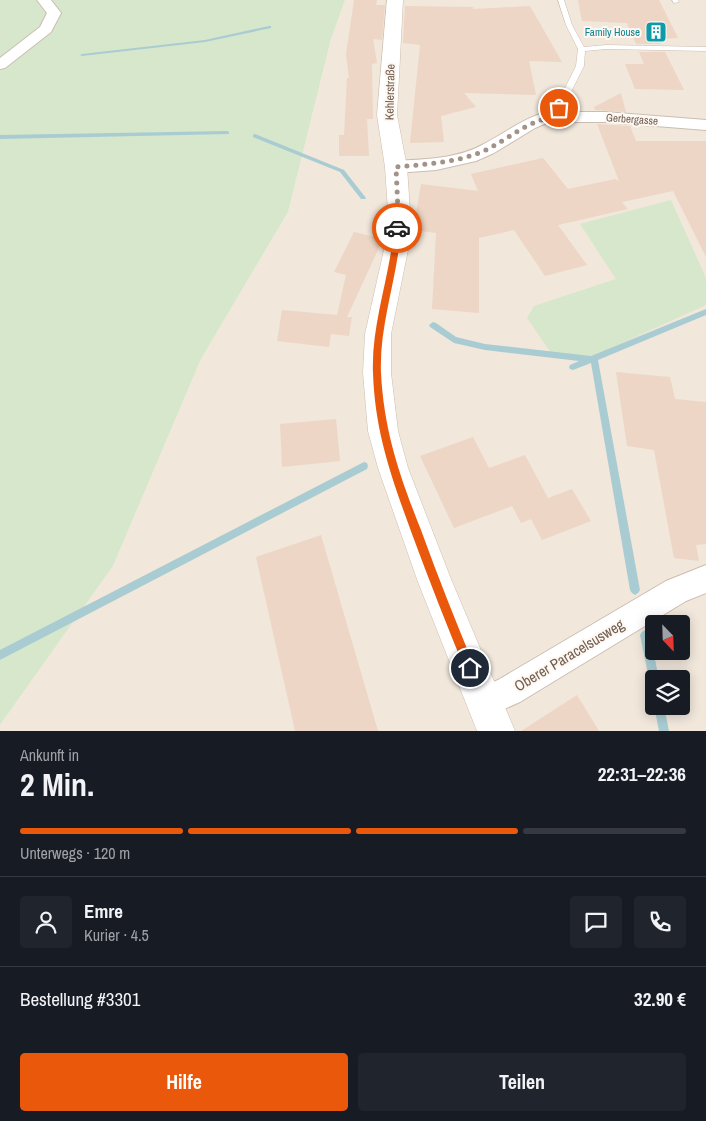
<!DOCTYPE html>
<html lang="de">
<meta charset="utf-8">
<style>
body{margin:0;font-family:"Archivo Narrow",sans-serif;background:#20242c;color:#f1f3f6;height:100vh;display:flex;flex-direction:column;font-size:19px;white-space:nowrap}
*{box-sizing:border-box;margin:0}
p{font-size:16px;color:#9ea1a6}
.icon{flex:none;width:28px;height:28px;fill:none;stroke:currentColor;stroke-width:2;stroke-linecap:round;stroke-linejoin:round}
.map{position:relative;height:731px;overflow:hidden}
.drawer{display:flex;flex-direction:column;background:#171b24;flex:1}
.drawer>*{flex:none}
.needle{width:32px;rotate:157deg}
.tools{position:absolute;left:645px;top:615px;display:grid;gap:10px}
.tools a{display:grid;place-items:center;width:45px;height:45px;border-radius:5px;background:#171b24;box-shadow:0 2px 12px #0003;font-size:25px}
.pin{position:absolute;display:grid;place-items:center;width:42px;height:42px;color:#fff;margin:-21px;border:2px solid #fff;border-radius:50%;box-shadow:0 1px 5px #0007}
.courier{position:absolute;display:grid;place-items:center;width:50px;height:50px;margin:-25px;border:4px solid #ea580c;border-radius:50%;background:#fff;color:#222;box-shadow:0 1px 6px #0007}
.headline em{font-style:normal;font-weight:800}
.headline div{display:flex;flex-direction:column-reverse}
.headline{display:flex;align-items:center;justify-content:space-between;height:85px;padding:0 20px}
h1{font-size:32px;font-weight:800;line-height:38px}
.bar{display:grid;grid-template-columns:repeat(4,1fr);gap:8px 5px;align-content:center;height:60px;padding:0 20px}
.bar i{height:6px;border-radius:4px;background:#363941}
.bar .current{background:#ea580c}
.bar p{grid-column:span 4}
.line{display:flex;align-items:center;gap:12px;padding:0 20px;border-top:1px solid #363941}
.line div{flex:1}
.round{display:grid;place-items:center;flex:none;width:52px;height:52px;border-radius:5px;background:#20242c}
.primary-button{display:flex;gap:10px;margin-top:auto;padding:10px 20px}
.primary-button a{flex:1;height:58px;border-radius:5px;background:#ea580c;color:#fff;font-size:20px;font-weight:800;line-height:58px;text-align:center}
.primary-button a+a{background:#20242c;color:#f1f3f6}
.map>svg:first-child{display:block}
</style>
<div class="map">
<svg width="706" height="731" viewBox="0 0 706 731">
<rect width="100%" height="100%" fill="#fbf5ec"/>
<!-- residential -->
<path fill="#f1e7db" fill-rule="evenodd" d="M345 0H706V731H0V725L113 566 201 359 288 212 331 39ZM654 624H681V651H654ZM654 679H681V706H654Z"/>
<!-- green -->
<path fill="#d6e7cb" d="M0 0H345L331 39 288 212 201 359 113 566 0 725Z
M671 200 706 278V305L600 353 583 358 554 357 527 318 534 306 616 279 580 224Z"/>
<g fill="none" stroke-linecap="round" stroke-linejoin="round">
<!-- stream -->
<path fill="#a9ccd3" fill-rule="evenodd" d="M269 26H271V28L205 42 82 56 80 55 82 54 205 40Z
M227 131 229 132V134L0 139V135Z
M255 134 344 170 366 198 365 199H361L340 172 253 137V135Z
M706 309V315L598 360 640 590 638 593 635 595 632 593 630 590 591 363 573 370 570 369 569 367 570 365 579 361 485 350 454 343 430 327 429 325 433 322 436 323 456 337 485 344 591 356Z
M364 462 367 463 368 466 367 469 0 660V650Z
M645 630 648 632 650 635 659 679H654V684L650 683 649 679 640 635 642 632Z
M654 706H664L669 731H659Z"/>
</g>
<!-- building -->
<path fill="#edd6c6" d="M354 0H377L376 5H385L382 40 373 39 377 63 372 64 373 119H367L369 156H339V135H344L347 78H349L346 54Z
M578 0H659L678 38 658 39 661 44H636L627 23 582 21Z
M405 6 473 7V9L530 6 562 62 529 61 536 95 464 93 476 107 441 116 444 142 410 143 420 45 403 43Z
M639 52H665L684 90 635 89 625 64H644Z
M621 93 626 112 595 110 594 107Z
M597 124 630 126 636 141H706V257L673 191 622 202 628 209 558 225 587 265 545 276 514 230 479 238V313L432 309 436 233 413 230 421 184 478 191 471 174 543 158 568 189 615 179 619 181Z
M354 232 383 239 347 317H352L349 336 331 334 329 347 277 341 282 310 337 315 346 275 334 272Z
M616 372 670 377 675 399 706 402V544L696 545 699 561 674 558 654 450 627 446Z
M336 419 340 461 282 467 280 424Z
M473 437 489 468 525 455 548 498 572 489 591 521 542 540 531 519 521 523 512 506 454 528 420 456Z
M321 535 378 731H295L256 557Z
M577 695 599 731H521Z"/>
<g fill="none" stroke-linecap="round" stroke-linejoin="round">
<!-- lane casing -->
<g stroke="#ccbdb2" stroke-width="1">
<path id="lane" d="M558 0H564L572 25 584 47 606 45 706 47V51L606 49 585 51 584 66 563 108 562 116 555 118V108L576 66 578 49 566 25Z
M672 0H678L679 2 674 3Z"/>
</g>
<!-- street casing -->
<g stroke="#ccbdb2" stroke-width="2">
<path id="street" d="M37 0H51L61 13 51 32 5 68 0 69V58L40 27 47 13Z
M547 112H605L706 120V130L605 122H549L535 128 494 153 476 161 436 170 396 173 390 171 387 167 390 163 396 161C425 159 456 159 482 145 504 134 523 118 547 112Z
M706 565V593L686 601 520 702 484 718 473 713 468 702 473 691 498 680 666 581Z"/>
</g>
<!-- secondary casing -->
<g stroke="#cebeb0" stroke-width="1">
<path id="secondary" d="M387 0H403L397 115 407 167 410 211 408 250 391 334V373L398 431 408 468 451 579 515 731H477L418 582 378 468 368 431 363 373 365 334 384 250 388 211 385 167 377 115Z"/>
</g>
<!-- lane -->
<use href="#lane" fill="#fff" fill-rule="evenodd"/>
<!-- street -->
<use href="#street" fill="#fff" fill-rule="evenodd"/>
<!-- secondary -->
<use href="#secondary" fill="#fff" fill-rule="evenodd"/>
</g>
<!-- route -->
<path fill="#ea580c" d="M397 225 401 228C398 277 379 324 381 373 384 432 400 477 421 530 438 577 456 622 475 668L474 672 470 673 466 672C447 626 429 580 412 534 392 479 375 433 373 373 371 324 390 277 394 228Z"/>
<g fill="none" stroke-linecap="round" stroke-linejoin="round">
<!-- done -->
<path stroke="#a39287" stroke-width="5" stroke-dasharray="0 9" d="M397 228 398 211 396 167C427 164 457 163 486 150 510 138 530 119 558 116L559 108"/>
</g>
<!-- icons -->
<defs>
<g id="building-square" transform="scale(1.125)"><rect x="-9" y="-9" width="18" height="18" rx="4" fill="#0f9aa8" stroke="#fdf9f2"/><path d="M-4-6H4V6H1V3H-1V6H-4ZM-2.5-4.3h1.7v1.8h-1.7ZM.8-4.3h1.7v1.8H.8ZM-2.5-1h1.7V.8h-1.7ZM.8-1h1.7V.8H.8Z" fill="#fff"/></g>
</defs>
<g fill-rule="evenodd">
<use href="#building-square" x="656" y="32"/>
</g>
<g text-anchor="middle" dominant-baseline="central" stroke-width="4" stroke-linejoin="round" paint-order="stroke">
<!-- far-culture labels -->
<g font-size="11" fill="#0d838f" stroke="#fdf9f2" text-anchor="end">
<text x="640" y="32">Family House</text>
</g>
<!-- far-street labels -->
<g font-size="11" fill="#735d51" stroke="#fdf9f2">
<text transform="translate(632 119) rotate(4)">Gerbergasse</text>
</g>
<!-- street labels -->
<g font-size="12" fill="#735d51" stroke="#fdf9f2">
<text transform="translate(390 92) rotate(-89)">Kehlerstraße</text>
</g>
<!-- near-street labels -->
<g font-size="15" fill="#735d51" stroke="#fdf9f2">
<text transform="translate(569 655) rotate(-31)">Oberer Paracelsusweg</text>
</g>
</g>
</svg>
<div class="tools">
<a><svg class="needle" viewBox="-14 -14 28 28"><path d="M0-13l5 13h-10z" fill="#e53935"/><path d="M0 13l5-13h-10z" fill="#9ea1a6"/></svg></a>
<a><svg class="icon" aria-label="layers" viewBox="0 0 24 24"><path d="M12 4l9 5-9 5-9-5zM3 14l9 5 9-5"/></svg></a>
</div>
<div class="pin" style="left:559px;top:108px;background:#ea580c"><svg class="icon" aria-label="bag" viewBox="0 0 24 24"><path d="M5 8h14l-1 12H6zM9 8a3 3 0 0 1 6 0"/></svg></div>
<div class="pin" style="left:470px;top:668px;background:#1f2937"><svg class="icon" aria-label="home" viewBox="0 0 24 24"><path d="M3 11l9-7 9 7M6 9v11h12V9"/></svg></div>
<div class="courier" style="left:397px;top:228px"><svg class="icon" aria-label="car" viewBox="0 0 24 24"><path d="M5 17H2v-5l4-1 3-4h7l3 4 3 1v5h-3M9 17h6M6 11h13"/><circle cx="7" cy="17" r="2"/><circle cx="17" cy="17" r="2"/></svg></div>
</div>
<section class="drawer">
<div class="headline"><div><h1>2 Min.</h1><p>Ankunft in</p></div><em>22:31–22:36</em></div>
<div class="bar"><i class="current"></i><i class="current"></i><i class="current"></i><i></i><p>Unterwegs · 120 m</p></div>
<div class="line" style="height:90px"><a class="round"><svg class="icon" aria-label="person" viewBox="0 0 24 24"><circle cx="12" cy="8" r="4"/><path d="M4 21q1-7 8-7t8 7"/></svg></a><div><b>Emre</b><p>Kurier · 4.5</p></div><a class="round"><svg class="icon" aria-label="chat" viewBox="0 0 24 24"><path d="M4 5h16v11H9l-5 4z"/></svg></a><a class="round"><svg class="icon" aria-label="phone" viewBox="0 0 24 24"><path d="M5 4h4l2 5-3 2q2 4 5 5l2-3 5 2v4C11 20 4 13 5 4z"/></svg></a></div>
<div class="line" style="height:65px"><div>Bestellung #3301</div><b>32.90 €</b></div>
<div class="primary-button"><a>Hilfe</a><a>Teilen</a></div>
</section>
